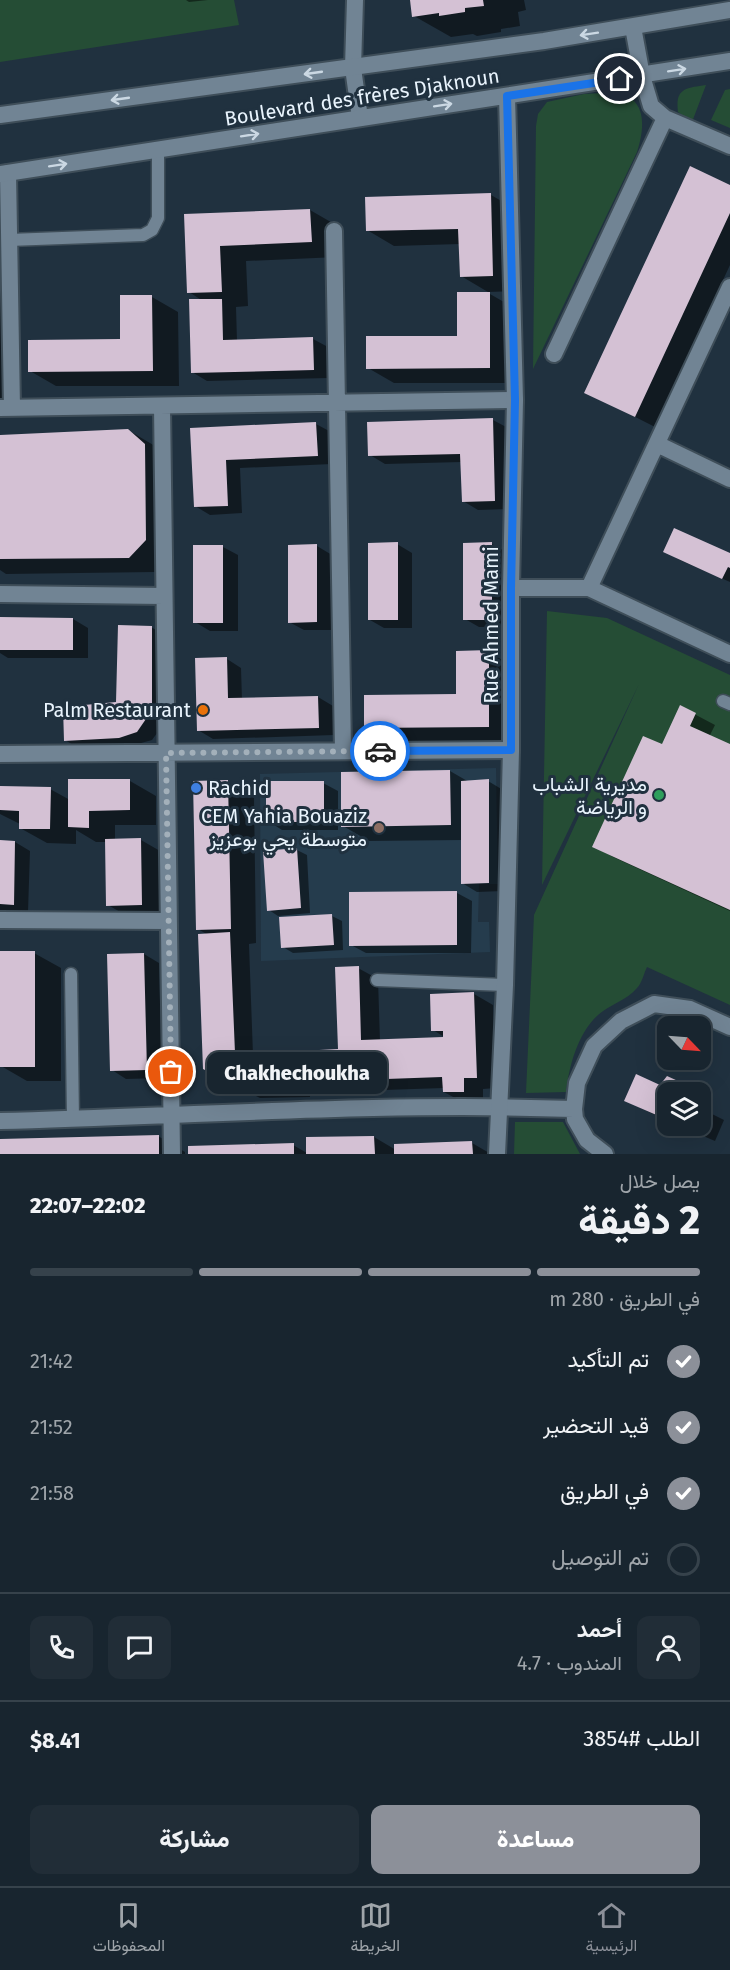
<!DOCTYPE html>
<html lang="ar">
<meta charset="utf-8">
<style>
body{margin:0;font-family:"Fira Sans",Vazirmatn,sans-serif;background:#212d37;color:#f1f3f6;direction:rtl;height:100vh;display:flex;flex-direction:column;font-size:22px;white-space:nowrap}
*{box-sizing:border-box;margin:0}
p{font-size:20px;color:#9fa5aa}
.icon{flex:none;width:33px;height:33px;fill:none;stroke:currentColor;stroke-width:2;stroke-linecap:round;stroke-linejoin:round}
.map{position:relative;height:1154px;overflow:hidden;direction:ltr}
.sheet{display:flex;flex-direction:column;background:#18252f;flex:1}
.sheet>*{flex:none}
.needle{width:39px;rotate:115deg}
.tools{position:absolute;left:657px;top:1016px;display:grid;gap:12px}
.tools a{display:grid;place-items:center;width:54px;height:54px;border-radius:12px;background:#18252f;box-shadow:0 6px 24px #0002,0 0 0 2px #36424b;font-size:30px}
.pin{position:absolute;display:grid;place-items:center;width:51px;height:51px;color:#fff;margin:-26px;border:3px solid #fff;border-radius:50%;box-shadow:0 2px 6px #0007}
.courier{position:absolute;display:grid;place-items:center;width:60px;height:60px;margin:-30px;border:4px solid #1a73e8;border-radius:50%;background:#fff;color:#222;box-shadow:0 2px 8px #0007}
.bubble{position:absolute;height:42px;border-radius:12px;background:#18252f;box-shadow:0 6px 24px #0002,0 0 0 2px #36424b;font-size:20px;font-weight:800;line-height:42px;text-align:center;direction:rtl}
.summary em{font-style:normal;font-weight:800}
.summary div{display:flex;flex-direction:column-reverse}
.summary{display:flex;align-items:center;justify-content:space-between;height:102px;padding:0 30px}
h1{font-size:39px;font-weight:800;line-height:45px}
.bar{display:grid;grid-template-columns:repeat(4,1fr);gap:9px 6px;align-content:center;height:72px;padding:0 30px}
.bar i{height:8px;border-radius:4px;background:#36424b}
.bar .active{background:#8c9099}
.bar p{grid-column:span 4}
.line{display:flex;align-items:center;gap:15px;padding:0 30px;border-top:2px solid #36424b}
.line div{flex:1}
.round{display:grid;place-items:center;flex:none;width:63px;height:63px;border-radius:12px;background:#212d37}
ol{padding:0 30px;list-style:none}
li{display:flex;align-items:center;gap:18px;height:66px}
li p{margin-inline-start:auto}
li .icon{padding:6px;border-radius:50%;background:#8c9099;color:#fff;stroke-width:4}
li:last-child{color:#9fa5aa}
li i{width:33px;height:33px;border:3px solid #36424b;border-radius:50%}
.button{display:flex;gap:12px;margin-top:auto;padding:12px 30px}
.button a{flex:1;height:69px;border-radius:12px;background:#8c9099;color:#fff;font-size:24px;font-weight:800;line-height:69px;text-align:center}
.button a+a{background:#212d37;color:#f1f3f6}
.menu{display:flex;justify-content:space-around;align-items:center;height:84px;border-top:2px solid #36424b;background:#18252f;font-size:16px;color:#9fa5aa}
.menu a{display:grid;justify-items:center;gap:3px}
.menu .active{color:#8c9099}
.map>svg:first-child{display:block}
</style>
<div class="map">
<svg width="730" height="1154" viewBox="0 0 730 1154">
<rect width="100%" height="100%" fill="#20313f"/>
<!-- built -->
<path fill="#253c4d" d="M496 768 498 884H479L478 922H489L490 952 261 961 260 774Z"/>
<!-- green -->
<path fill="#254d35" d="M0 0H234L239 25 0 62Z
M706 85 692 122 678 112C675 88 686 88 706 85Z
M730 89V128L711 120 725 90Z
M620 92C624 94 629 97 633 100 647 113 642 136 637 152L533 369 536 126 538 114 547 102 584 94Z
M547 611 607 618 730 675V1005L647 967C644 973 642 983 637 988 627 1000 609 1005 598 1015 578 1033 569 1066 566 1092L526 1093 534 915 639 684 542 885Z
M515 1122H563L580 1154H514Z"/>
<!-- shadow -->
<path fill="#0007" d="M186 0H208L189 2Z
M410 0H524L526 10 518 12 520 26 501 29V32L477 36 473 34 451 37 414 16Z
M730 187V265L655 427 586 392Z
M491 195 517 210 519 291 488 292 461 276 460 244 394 246 367 230Z
M310 210 336 225 338 257 246 261 248 306 236 307 237 341 313 339 328 347 329 378 207 381 192 372 203 301 189 292 186 215Z
M0 227 7 231 8 265 0 266Z
M0 284 14 292 17 401H0Z
M490 294 516 309V383H394L368 368 459 337Z
M121 297H152L178 312 179 386H56L30 371 121 341Z
M493 420 508 428 509 509 478 510 463 501 462 462 385 464 370 455Z
M316 424 331 432 332 464 240 468 242 513 210 515 195 506 192 429Z
M128 430 155 446 171 555 155 572 6 574 0 570V437Z
M397 544 412 553V628H384L370 620Z
M492 544 506 552V627H479L465 619Z
M317 546 332 555V630H304L289 622Z
M223 547 238 555V631H210L195 622Z
M665 551 730 555V582L680 560Z
M0 619H73L88 628V658H8L0 653Z
M151 627 166 636 163 725 152 740 134 745 80 749 65 740 117 704Z
M488 652 515 667V741L392 742 366 727 457 696Z
M227 659 241 668 242 700 318 697 333 706 334 735 213 739 198 730Z
M681 707 715 725 709 737 730 746V911L613 857 594 846 663 746Z
M450 771 469 782 488 781 503 790V891L477 892 462 883 463 840 369 841 343 826 342 773Z
M130 781 156 796V825H115V840H141L167 855 168 919 134 920 108 905 107 842H96L76 830V844L47 843 20 828V824L0 814V788L50 789 70 800Z
M227 782 254 797 256 943 249 944 253 1055H291L308 1064H321L339 1051 358 968 378 979 380 1041 446 1038 433 1030 474 994 493 1005 496 1088 483 1089V1102L464 1103 444 1092V1088L324 1092 310 1085V1097L260 1098 224 1080 208 935 198 929Z
M323 783 338 791V830H282L268 821Z
M0 842H15L30 851 28 912 0 911Z
M297 850 307 855 310 913 278 916 269 910Z
M457 893 472 901 471 953H366L351 945Z
M332 916 342 921 343 950 293 953 283 947Z
M34 953 61 968V1081H27L1 1066Z
M144 954 159 963 162 1078 126 1079 112 1070Z
M660 1086 688 1087 697 1092H668V1121L626 1101Z
M700 1108 724 1120 715 1141 677 1125H700Z
M158 1136 185 1152V1154H0V1141Z
M374 1137 396 1150 472 1143 491 1154H189L293 1145 307 1153Z"/>
<!-- building -->
<path fill="#d4c1d4" d="M410 0H483L484 6 465 8V12L439 16V13L412 17Z
M690 166 730 185V213L635 417 584 393Z
M491 193 493 276 460 277 458 229 366 231 365 197Z
M310 209 312 242 220 246 222 292 187 293 184 214Z
M457 292H490V368L366 369V336H457Z
M120 295H152L153 371 28 372V340L120 339Z
M189 299H222L223 340 313 337 314 370 191 373Z
M493 418 495 501 462 502 460 454 368 456 367 422Z
M316 422 318 456 226 460 228 506 194 507 190 428Z
M128 429 145 444 146 540 129 558 0 559V435Z
M674 528 730 553V568L728 567 722 579 663 552Z
M398 542V620H368V543Z
M492 542V620H463V543Z
M317 544V622L288 623V545Z
M193 545H223V623H193Z
M0 617 73 618V650H0Z
M118 625 152 626V705L148 716 137 732 119 738 64 741 63 707 116 702Z
M489 650V727L364 728V695L456 694V651Z
M227 657 228 698 318 696 319 728 197 731 195 658Z
M680 705 696 713 690 726 730 744V910L592 847 643 736 662 744Z
M450 770 451 825 341 827V772Z
M68 779H130V810L89 811V828L68 827Z
M489 779V883L461 884V781Z
M228 780 231 929 196 930 193 781Z
M266 781H324V822H266Z
M0 786 51 787 50 829H19V811L0 810Z
M141 838 142 905 106 906 105 839Z
M0 840 15 841 14 905 0 904Z
M297 848 301 908 267 911 263 851Z
M457 891V945L349 946V892Z
M332 914 334 945 281 948 279 917Z
M230 932 235 1053H292L291 1086 240 1088 203 1069 198 934Z
M0 951H35V1067H0Z
M144 953 147 1070 110 1071 107 954Z
M359 966 361 1040 443 1037V1031H431L430 994 474 992 477 1078H464V1092H443L442 1077 303 1082 302 1063 320 1062 319 1050 338 1049 335 967Z
M636 1074 660 1085 667 1076 689 1086 686 1092H668V1120L624 1101Z
M700 1106 710 1110 700 1134 679 1125H700Z
M159 1135V1154H0V1139Z
M374 1136 375 1154H306V1137Z
M472 1141 473 1154H394V1144Z
M294 1143V1154H188V1146Z"/>
<g fill="none" stroke-linecap="round" stroke-linejoin="round">
<!-- service casing -->
<g stroke="#3f4e59" stroke-width="15">
<path id="service" d="M9 240 143 235 152 230 158 218V149
M723 701 730 704
M71 974 73 1119
M377 980 505 985"/>
</g>
<!-- minor casing -->
<g stroke="#3f4e59" stroke-width="20">
<path id="minor" d="M355 0 353 68 360 118
M642 76 651 106 665 118 730 146
M8 173 12 408
M334 231 343 751
M554 354 665 118
M162 407 172 1154
M0 408 515 400
M657 444 730 479
M511 588H589L730 654
M589 588 730 287
M0 594 164 596
M0 754 511 750
M0 920 168 921
M0 1121C191 1116 383 1102 574 1109
M605 1154 587 1140 575 1119 574 1109 577 1083 594 1046 621 1021 654 1004 690 1009 730 1027"/>
</g>
<!-- tertiary casing -->
<g stroke="#3f4e59" stroke-width="20">
<path id="tertiary" d="M633 27 642 76
M0 115 544 41 730 10
M0 174 730 61
M497 1154 505 985 511 750V588L515 400 507 96"/>
</g>
<!-- service -->
<use href="#service" stroke="#718494" stroke-width="12"/>
<!-- minor -->
<use href="#minor" stroke="#718494" stroke-width="16"/>
<!-- tertiary -->
<use href="#tertiary" stroke="#718494" stroke-width="16"/>
</g>
<!-- one-way arrows -->
<defs><path id="oneway-shaft" d="M-6 0H5M1.5-3L5.5 0L1.5 3" fill="none" stroke-width="1.6" stroke-linecap="round" stroke-linejoin="round" transform="scale(1.5)"/></defs>
<g stroke="#cbd8e3">
<use href="#oneway-shaft" transform="translate(589 34) rotate(171)"/>
<use href="#oneway-shaft" transform="translate(677 70) rotate(-9)"/>
<use href="#oneway-shaft" transform="translate(313 73) rotate(172)"/>
<use href="#oneway-shaft" transform="translate(120 99) rotate(172)"/>
<use href="#oneway-shaft" transform="translate(443 105) rotate(-9)"/>
<use href="#oneway-shaft" transform="translate(250 135) rotate(-9)"/>
<use href="#oneway-shaft" transform="translate(58 165) rotate(-9)"/>
</g>
<g fill="none" stroke-linecap="round" stroke-linejoin="round">
<!-- done -->
<path stroke="#a3b0ba" stroke-width="6" stroke-dasharray="0 10.8" d="M171 1072 166 753 380 751"/>
<!-- route -->
<path stroke="#1a73e8" stroke-width="8" d="M380 751 511 750V588L515 400 507 96 620 79"/>
</g>
<!-- markers -->
<circle fill="#e8710a" stroke="#20313f" stroke-width="2" cx="203" cy="710" r="6"/>
<circle fill="#3f7fe0" stroke="#20313f" stroke-width="2" cx="196" cy="788" r="6"/>
<circle fill="#2e9e5b" stroke="#20313f" stroke-width="2" cx="659" cy="795" r="6"/>
<circle fill="#8d6e63" stroke="#20313f" stroke-width="2" cx="379" cy="828" r="6"/>
<g text-anchor="middle" dominant-baseline="central" stroke-width="6" stroke-linejoin="round" paint-order="stroke">
<!-- street labels -->
<g font-size="20" fill="#e9f4fd" stroke="#20313f">
<text transform="translate(362 97) rotate(-9)">Boulevard des frères Djaknoun</text>
<text transform="translate(491 625) rotate(-90)">Rue Ahmed Mami</text>
</g>
<!-- poi labels -->
<g font-size="20" fill="#e9f4fd" stroke="#20313f" text-anchor="end">
<text x="191" y="710">Palm Restaurant</text>
<text x="647" y="784">مديرية الشباب<tspan x="647" dy="23">و الرياضة</tspan></text>
<text x="208" y="788" text-anchor="start">Rachid</text>
<text x="367" y="816">CEM Yahia Bouaziz<tspan x="367" dy="23">متوسطة يحي بوعزيز</tspan></text>
</g>
</g>
</svg>
<div class="tools">
<a><svg class="needle" viewBox="-14 -14 28 28"><path d="M0-13l5 13h-10z" fill="#e53935"/><path d="M0 13l5-13h-10z" fill="#9fa5aa"/></svg></a>
<a><svg class="icon" aria-label="layers" viewBox="0 0 24 24"><path d="M12 4l9 5-9 5-9-5zM3 14l9 5 9-5"/></svg></a>
</div>
<div class="pin" style="left:171px;top:1072px;background:#ea580c"><svg class="icon" aria-label="bag" viewBox="0 0 24 24"><path d="M5 8h14l-1 12H6zM9 8a3 3 0 0 1 6 0"/></svg></div>
<div class="pin" style="left:620px;top:79px;background:#1f2937"><svg class="icon" aria-label="home" viewBox="0 0 24 24"><path d="M3 11l9-7 9 7M6 9v11h12V9"/></svg></div>
<div class="courier" style="left:380px;top:751px"><svg class="icon" aria-label="car" viewBox="0 0 24 24"><path d="M5 17H2v-5l4-1 3-4h7l3 4 3 1v5h-3M9 17h6M6 11h13"/><circle cx="7" cy="17" r="2"/><circle cx="17" cy="17" r="2"/></svg></div>
<div class="bubble" style="left:207px;top:1052px;width:180px">Chakhechoukha</div>
</div>
<section class="sheet">
<div class="summary"><div><h1>2 دقيقة</h1><p>يصل خلال</p></div><em>22:02–22:07</em></div>
<div class="bar"><i class="active"></i><i class="active"></i><i class="active"></i><i></i><p>في الطريق · 280 m</p></div>
<ol>
<li><svg class="icon" aria-label="check" viewBox="0 0 24 24"><path d="M5 12l5 5 9-10"/></svg>تم التأكيد<p>21:42</p></li>
<li><svg class="icon" aria-label="check" viewBox="0 0 24 24"><path d="M5 12l5 5 9-10"/></svg>قيد التحضير<p>21:52</p></li>
<li><svg class="icon" aria-label="check" viewBox="0 0 24 24"><path d="M5 12l5 5 9-10"/></svg>في الطريق<p>21:58</p></li>
<li><i></i>تم التوصيل</li>
</ol>
<div class="line" style="height:108px"><a class="round"><svg class="icon" aria-label="person" viewBox="0 0 24 24"><circle cx="12" cy="8" r="4"/><path d="M4 21q1-7 8-7t8 7"/></svg></a><div><b>أحمد</b><p>المندوب · 4.7</p></div><a class="round"><svg class="icon" aria-label="chat" viewBox="0 0 24 24"><path d="M4 5h16v11H9l-5 4z"/></svg></a><a class="round"><svg class="icon" aria-label="phone" viewBox="0 0 24 24"><path d="M5 4h4l2 5-3 2q2 4 5 5l2-3 5 2v4C11 20 4 13 5 4z"/></svg></a></div>
<div class="line" style="height:78px"><div>الطلب #3854</div><b>$8.41</b></div>
<div class="button"><a>مساعدة</a><a>مشاركة</a></div>
</section>
<nav class="menu">
<a class="active"><svg class="icon" aria-label="home" viewBox="0 0 24 24"><path d="M3 11l9-7 9 7M6 9v11h12V9"/></svg>الرئيسية</a>
<a><svg class="icon" aria-label="map" viewBox="0 0 24 24"><path d="M3 6l6-2 6 2 6-2v14l-6 2-6-2-6 2zM9 4v14M15 6v14"/></svg>الخريطة</a>
<a><svg class="icon" aria-label="saved" viewBox="0 0 24 24"><path d="M7 4h10v16l-5-4-5 4z"/></svg>المحفوظات</a>
</nav>
